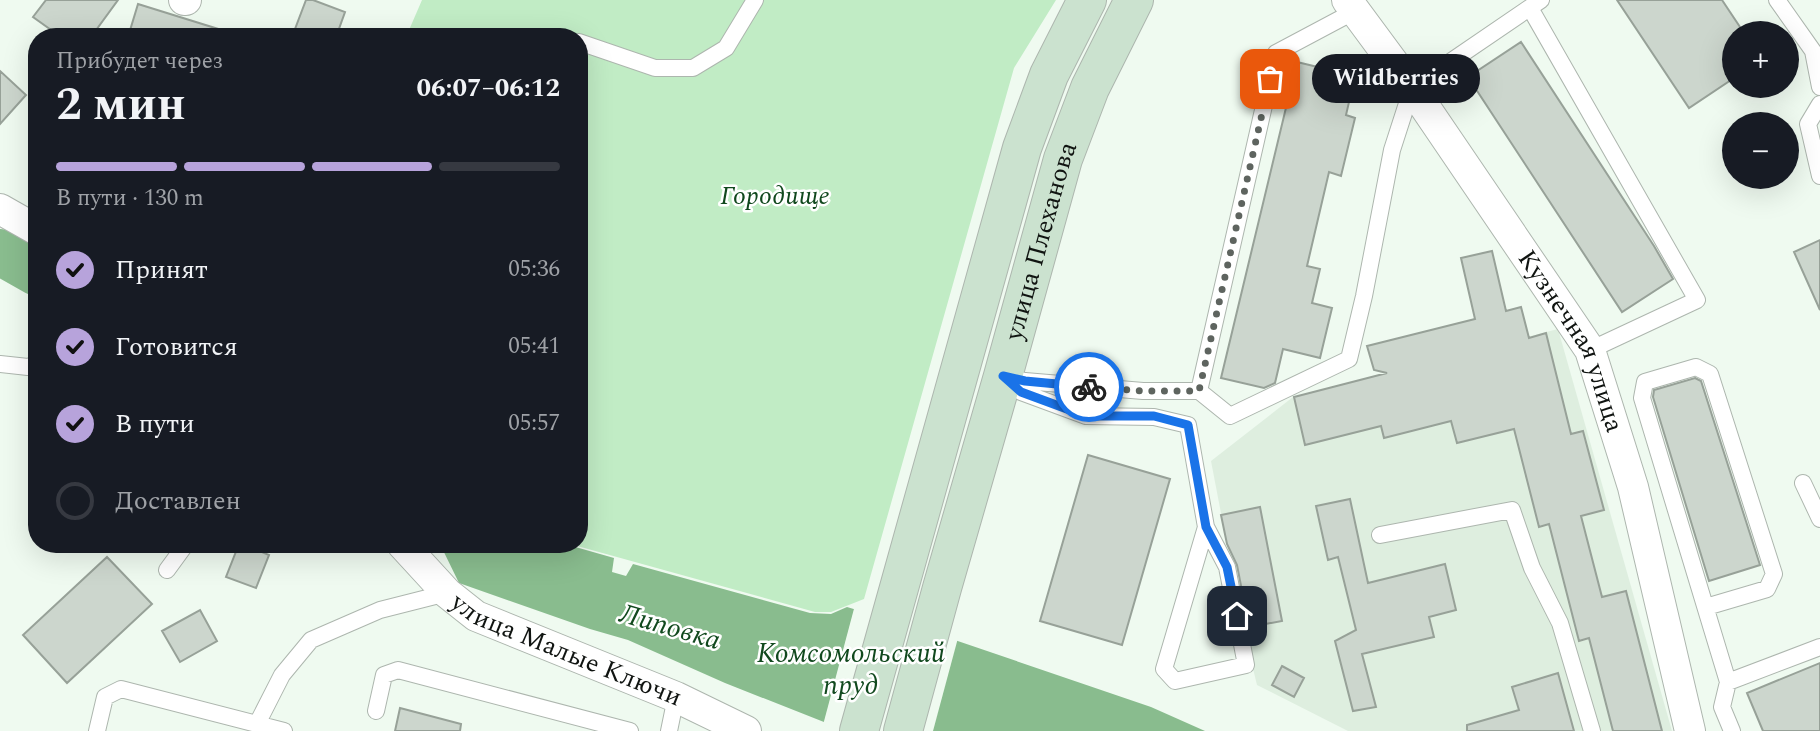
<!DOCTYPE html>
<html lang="ru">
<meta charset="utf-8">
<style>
body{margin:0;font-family:Spectral,serif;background:#20242c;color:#f1f3f6;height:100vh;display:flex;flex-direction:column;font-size:26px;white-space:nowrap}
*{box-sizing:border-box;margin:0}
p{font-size:23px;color:#9ea1a6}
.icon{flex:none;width:38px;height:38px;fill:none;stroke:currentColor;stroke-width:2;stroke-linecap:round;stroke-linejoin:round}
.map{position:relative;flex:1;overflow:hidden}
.drawer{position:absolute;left:28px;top:28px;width:560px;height:525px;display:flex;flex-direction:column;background:#171b24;border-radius:28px;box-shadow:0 7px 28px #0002}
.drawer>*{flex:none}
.tools{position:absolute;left:1722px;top:21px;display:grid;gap:14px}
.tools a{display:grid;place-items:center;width:77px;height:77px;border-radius:50%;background:#171b24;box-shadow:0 7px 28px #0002;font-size:35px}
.pin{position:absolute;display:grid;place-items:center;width:60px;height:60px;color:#fff;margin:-30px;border-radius:14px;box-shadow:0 4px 10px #0006}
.courier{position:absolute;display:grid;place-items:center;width:70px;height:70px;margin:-35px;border:5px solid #1a73e8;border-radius:50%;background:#fff;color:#222;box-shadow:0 2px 9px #0007}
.bubble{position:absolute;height:49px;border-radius:24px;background:#171b24;box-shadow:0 7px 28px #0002;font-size:23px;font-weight:700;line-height:49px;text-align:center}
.headline em{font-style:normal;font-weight:700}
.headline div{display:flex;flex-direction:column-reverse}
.headline{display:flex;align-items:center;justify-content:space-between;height:119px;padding:0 28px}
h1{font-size:46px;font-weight:700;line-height:52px}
.bar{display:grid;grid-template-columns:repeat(4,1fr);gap:10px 7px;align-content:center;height:84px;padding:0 28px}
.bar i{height:9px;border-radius:5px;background:#363941}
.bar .current{background:#b7a3db}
.bar p{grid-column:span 4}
ol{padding:0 28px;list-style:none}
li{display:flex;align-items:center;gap:21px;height:77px}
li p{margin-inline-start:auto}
li .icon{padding:7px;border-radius:50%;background:#b7a3db;color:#111;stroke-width:4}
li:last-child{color:#9ea1a6}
li i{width:38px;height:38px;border:4px solid #363941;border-radius:50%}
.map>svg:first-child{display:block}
</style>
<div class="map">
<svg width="1820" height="731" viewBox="0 0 1820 731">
<rect width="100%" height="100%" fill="#effaf0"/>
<!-- built -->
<path fill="#deeedf" d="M1558 329 1672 731H1348L1257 685 1243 628 1211 461 1293 397Z"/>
<!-- green -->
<path fill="#c1ecc5" d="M422 0H1056L1014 68 864 599 831 612H815L570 544H579V37H406Z"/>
<!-- water -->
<path fill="#89bc8e" d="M440 544H565L614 558 612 572 626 576 633 564 810 613 831 614 847 607 943 636 1151 707 1205 731H854L829 724 725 683 628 640 590 629 459 583Z"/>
<!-- pier -->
<path fill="#effaf0" d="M855 605 958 638 933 731H841L823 725Z"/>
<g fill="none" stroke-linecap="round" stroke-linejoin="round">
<!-- river -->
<path stroke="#89bc8e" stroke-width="46" d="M0 252 37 273"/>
</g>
<!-- building -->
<path fill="#ccd6cd" stroke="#97a198" stroke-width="2" d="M46 0H118L91 37H61L33 17Z
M306 0H313L345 12 336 37H292Z
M1617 0H1722L1744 33H1734V78L1689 108Z
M138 4 228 32 227 37H128Z
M1521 42 1654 246 1673 279 1622 312 1468 77Z
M1297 62 1355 76 1346 115 1355 118 1341 176 1329 172 1307 266 1320 269 1312 303 1332 308 1320 358 1283 349 1275 383 1264 388 1221 378Z
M0 71 26 95 0 124Z
M1820 240V310L1794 252Z
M1492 251 1506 311 1521 307 1529 338 1546 333 1571 434 1583 431 1604 510 1581 516 1602 597 1626 591 1662 731H1613L1589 638 1579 641 1549 524 1539 527 1514 429 1457 443 1451 421 1384 438 1381 426 1305 445 1294 397 1387 373 1374 370 1367 346 1475 319 1461 258Z
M1695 378 1701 381 1760 565 1709 581 1653 397 1654 390Z
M1088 455 1170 479 1122 645 1040 621Z
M1350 499 1368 583 1445 564 1456 610 1429 617 1434 637 1362 654 1376 707 1353 711 1335 641 1356 630 1338 557 1328 560 1316 506Z
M1260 507 1282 621 1249 627 1237 565 1227 544 1221 515Z
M239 544H243L269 555 256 588 226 577Z
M107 557 152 604 67 683 23 635Z
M200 610 217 641 180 662 162 631Z
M1820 663V731H1763L1747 693Z
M1282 666 1304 678 1294 697 1272 685Z
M1558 673 1574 731H1467V725L1519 710 1512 687Z
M400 708 461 724 460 731H395Z"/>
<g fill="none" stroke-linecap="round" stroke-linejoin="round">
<!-- service casing -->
<g stroke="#adb6ae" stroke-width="18">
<path id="service" d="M1777 0 1813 51 1820 87
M1530 8 1697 300 1590 350
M579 42 655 68H693L726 48 755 0
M1820 104 1808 124 1820 176
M0 364 28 367 37 364
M1003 376 1021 392 1086 416 1154 417 1188 425 1206 527 1164 669 1175 681 1246 665 1227 567 1206 527
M1006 377 1025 381 1143 391H1199L1276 53 1355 11
M1199 391 1230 416 1349 359 1364 296 1392 150 1412 88 1541 0
M1803 483 1820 519
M1380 535 1512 510 1532 568 1560 623 1592 731
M167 570 186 544
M1706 607 1767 589 1774 574 1710 374 1696 367 1645 382 1642 398 1728 682 1722 707 1732 731
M1728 682 1820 647
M376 711 384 675 398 670 630 731
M257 724 282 675 311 640 380 610 447 593
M97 731 105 697 121 689 284 731
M669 731 676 697"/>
</g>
<!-- minor casing -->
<g stroke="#adb6ae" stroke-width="32">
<g id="minor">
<path d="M184 0H186"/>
<path id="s1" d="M1347 0 1412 88 1590 350 1633 487 1690 731"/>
<path d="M0 209 37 230"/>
<path id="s2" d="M402 544 447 593 476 616 676 697 746 731"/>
</g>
</g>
<!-- secondary casing -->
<g stroke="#adb6ae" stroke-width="40">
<g id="secondary">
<path d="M859 731 1022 148 1049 75 1087 0"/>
<path id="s3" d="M903 731 942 588 1003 376 1063 159 1090 88 1134 0"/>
</g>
</g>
<!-- service -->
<use href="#service" stroke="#fff" stroke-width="16"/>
<!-- minor -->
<use href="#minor" stroke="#fff" stroke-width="30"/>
<!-- secondary -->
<use href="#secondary" stroke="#cbe2cf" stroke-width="38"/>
</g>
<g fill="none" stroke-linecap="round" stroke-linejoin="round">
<!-- done -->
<path stroke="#5e645f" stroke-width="7" stroke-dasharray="0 12.6" d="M1089 387 1143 391H1199L1270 79"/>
<!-- route -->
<path stroke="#1a73e8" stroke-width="9" d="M1089 387 1025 381 1003 376 1021 392 1086 416H1154L1188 425 1206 527 1227 567 1237 616"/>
</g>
<g text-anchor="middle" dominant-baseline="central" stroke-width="5" stroke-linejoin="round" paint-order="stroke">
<!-- park labels -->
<g font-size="26" font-style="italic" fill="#10481d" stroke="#fff">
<text x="775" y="196">Городище</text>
</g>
<!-- street labels -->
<g font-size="26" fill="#101411" stroke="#fff">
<text stroke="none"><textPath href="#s3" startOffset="509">улица Плеханова</textPath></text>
<text stroke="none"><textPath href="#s1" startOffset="410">Кузнечная улица</textPath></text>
<text stroke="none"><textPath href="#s2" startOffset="200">улица Малые Ключи</textPath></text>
</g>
<!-- water labels -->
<g font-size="28" font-style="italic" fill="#11491e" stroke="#fff">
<text transform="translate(670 627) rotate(16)">Липовка</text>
<text x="851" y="653">Комсомольский<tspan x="851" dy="32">пруд</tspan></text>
</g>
</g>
</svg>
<div class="tools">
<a>+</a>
<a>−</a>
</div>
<div class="pin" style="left:1270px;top:79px;background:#ea580c"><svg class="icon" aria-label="bag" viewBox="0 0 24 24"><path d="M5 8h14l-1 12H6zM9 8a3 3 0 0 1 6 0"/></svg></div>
<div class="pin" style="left:1237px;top:616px;background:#1f2937"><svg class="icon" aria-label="home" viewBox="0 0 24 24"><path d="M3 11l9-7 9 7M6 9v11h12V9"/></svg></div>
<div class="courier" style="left:1089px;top:387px"><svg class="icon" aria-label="bike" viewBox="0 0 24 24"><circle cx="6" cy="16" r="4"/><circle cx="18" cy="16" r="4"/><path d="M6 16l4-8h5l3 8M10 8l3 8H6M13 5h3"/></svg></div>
<div class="bubble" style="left:1312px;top:54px;width:168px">Wildberries</div>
<section class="drawer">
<div class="headline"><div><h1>2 мин</h1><p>Прибудет через</p></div><em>06:07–06:12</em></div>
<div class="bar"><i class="current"></i><i class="current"></i><i class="current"></i><i></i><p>В пути · 130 m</p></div>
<ol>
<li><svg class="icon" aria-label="check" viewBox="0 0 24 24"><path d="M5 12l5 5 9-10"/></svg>Принят<p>05:36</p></li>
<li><svg class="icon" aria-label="check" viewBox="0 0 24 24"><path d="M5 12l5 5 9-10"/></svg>Готовится<p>05:41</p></li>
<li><svg class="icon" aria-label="check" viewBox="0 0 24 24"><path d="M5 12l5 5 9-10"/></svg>В пути<p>05:57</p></li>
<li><i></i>Доставлен</li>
</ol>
</section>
</div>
